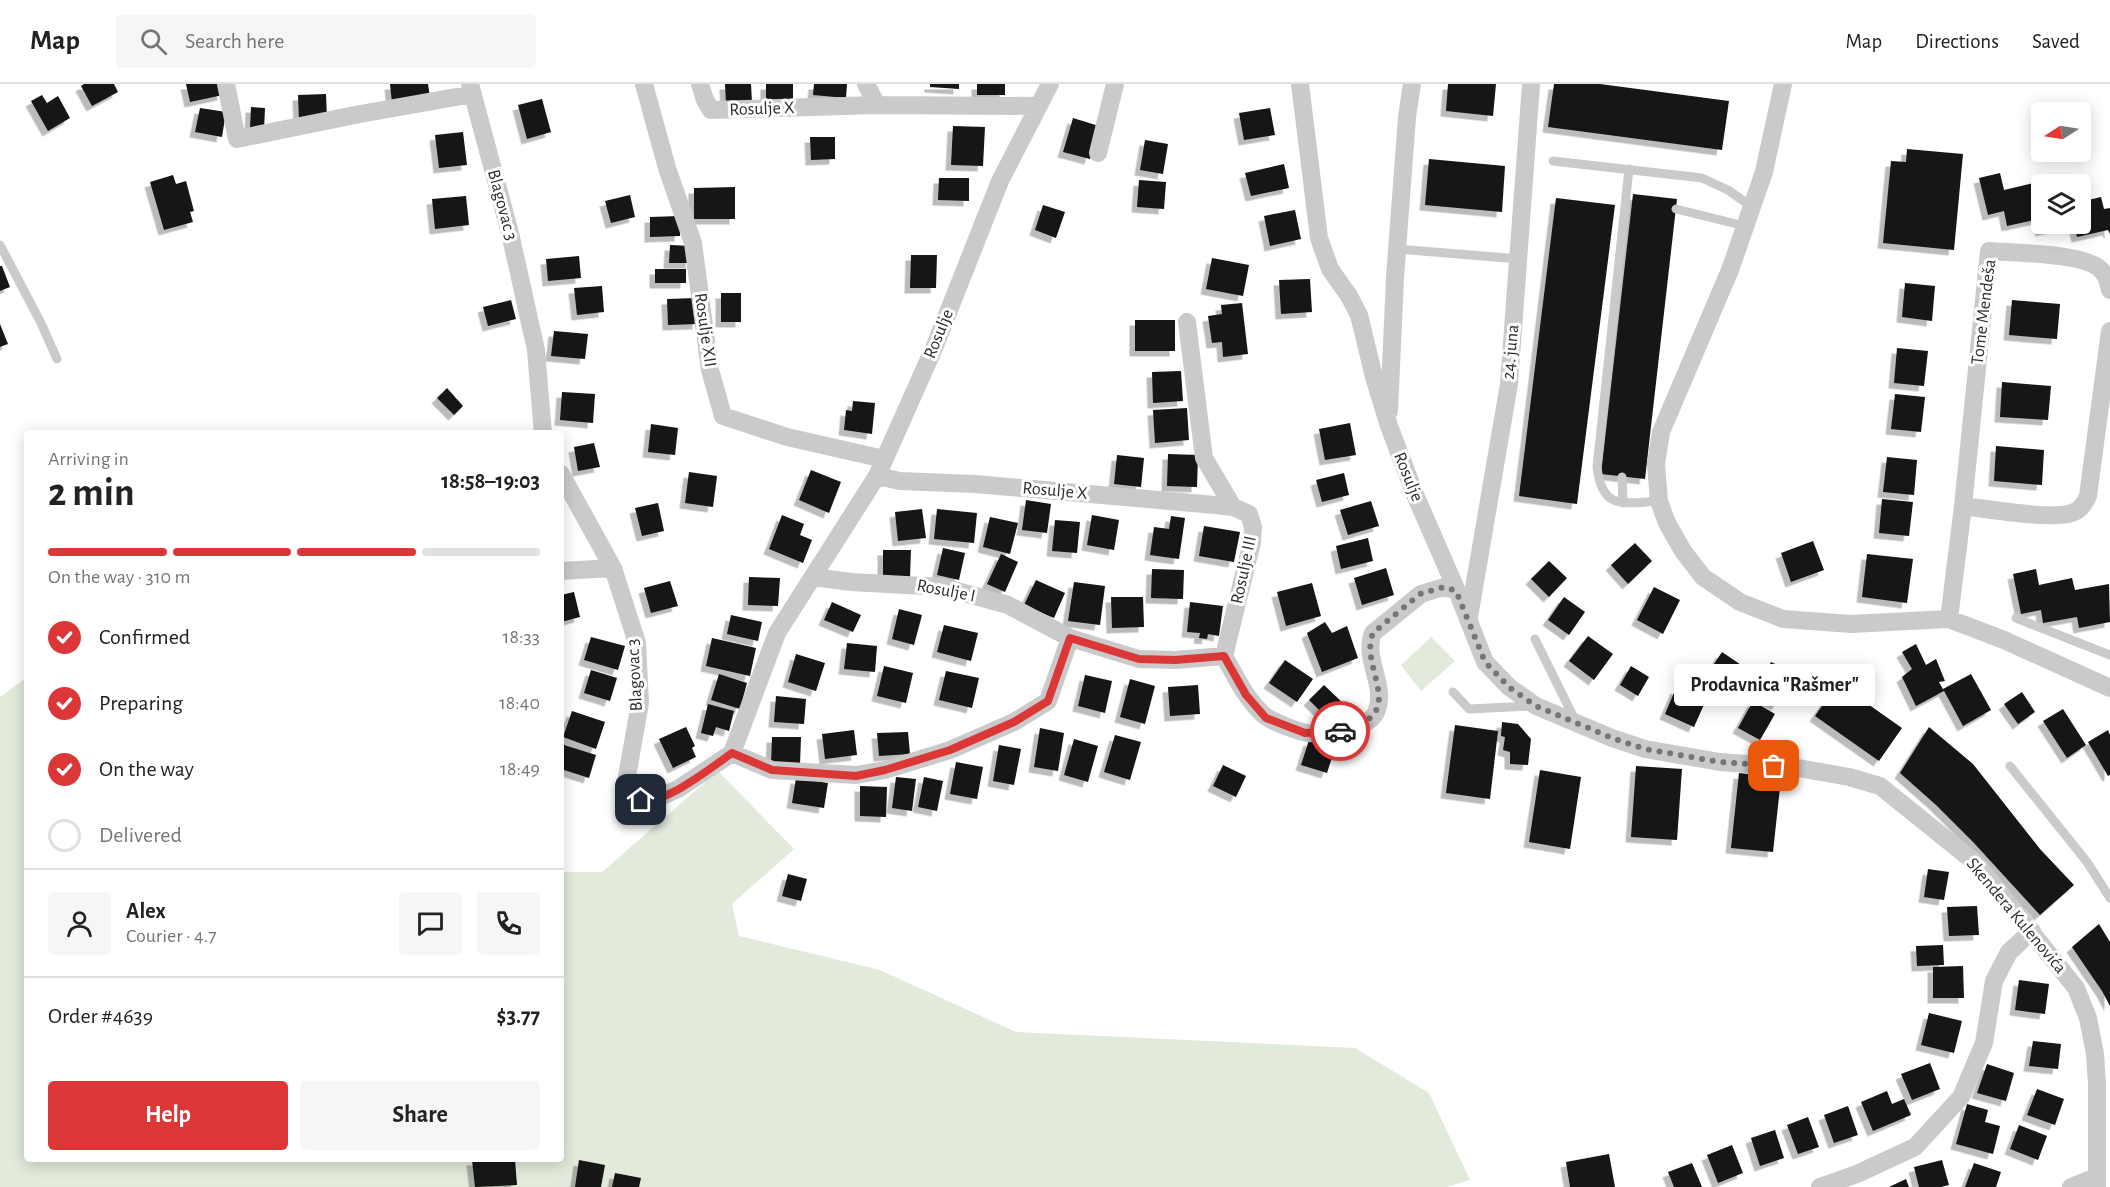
<!DOCTYPE html>
<meta charset="utf-8">
<style>
body{margin:0;font-family:"Alegreya Sans",sans-serif;background:#f6f6f6;color:#222;height:100vh;display:flex;flex-direction:column;font-size:22px;white-space:nowrap}
*{box-sizing:border-box;margin:0}
p{font-size:20px;color:#767676}
.icon{flex:none;width:33px;height:33px;fill:none;stroke:currentColor;stroke-width:2;stroke-linecap:round;stroke-linejoin:round}
.map{position:relative;flex:1;overflow:hidden}
.details{position:absolute;left:24px;top:346px;width:540px;height:732px;display:flex;flex-direction:column;background:#fff;border-radius:6px;box-shadow:0 3px 15px #0003}
.details>*{flex:none}
.needle{width:39px;rotate:258deg}
.fabs{position:absolute;left:2031px;top:18px;display:grid;gap:12px}
.fabs a{display:grid;place-items:center;width:60px;height:60px;border-radius:6px;background:#fff;box-shadow:0 3px 15px #0003;font-size:30px}
.pin{position:absolute;display:grid;place-items:center;width:51px;height:51px;color:#fff;margin:-26px;border-radius:12px;box-shadow:0 3px 9px #0006}
.courier{position:absolute;display:grid;place-items:center;width:60px;height:60px;margin:-30px;border:4px solid #dc3737;border-radius:50%;background:#fff;color:#222;box-shadow:0 2px 8px #0007}
.bubble{position:absolute;height:42px;border-radius:6px;background:#fff;box-shadow:0 3px 15px #0003;font-size:20px;font-weight:700;line-height:42px;text-align:center}
.overview em{font-style:normal;font-weight:700}
.overview div{display:flex;flex-direction:column-reverse}
.overview{display:flex;align-items:center;justify-content:space-between;height:102px;padding:0 24px}
h1{font-size:39px;font-weight:700;line-height:45px}
.bar{display:grid;grid-template-columns:repeat(4,1fr);gap:9px 6px;align-content:center;height:72px;padding:0 24px}
.bar i{height:8px;border-radius:4px;background:#e0e0e0}
.bar .selected{background:#dc3737}
.bar p{grid-column:span 4}
.line{display:flex;align-items:center;gap:15px;padding:0 24px;border-top:2px solid #e0e0e0}
.line div{flex:1}
.round{display:grid;place-items:center;flex:none;width:63px;height:63px;border-radius:6px;background:#f6f6f6}
ol{padding:0 24px;list-style:none}
li{display:flex;align-items:center;gap:18px;height:66px}
li p{margin-inline-start:auto}
li .icon{padding:6px;border-radius:50%;background:#dc3737;color:#fff;stroke-width:4}
li:last-child{color:#767676}
li i{width:33px;height:33px;border:3px solid #e0e0e0;border-radius:50%}
.cta{display:flex;gap:12px;margin-top:auto;padding:12px 24px}
.cta a{flex:1;height:69px;border-radius:6px;background:#dc3737;color:#fff;font-size:24px;font-weight:700;line-height:69px;text-align:center}
.cta a+a{background:#f6f6f6;color:#222}
header{display:flex;align-items:center;gap:36px;box-sizing:border-box;height:84px;padding:0 30px;background:#fff;border-bottom:2px solid #e0e0e0}
header strong{font-size:28px}
nav{display:flex;gap:33px;margin-inline-start:auto;font-size:21px}
.search{width:420px;height:54px;background:#f6f6f6;display:flex;align-items:center;gap:15px;box-sizing:border-box;padding:0 21px;border-radius:6px;color:#767676;font-size:22px}
.map>svg:first-child{display:block}
</style>
<header>
<strong>Map</strong>
<div class="search"><svg class="icon" aria-label="search" viewBox="0 0 24 24"><circle cx="10" cy="10" r="6"/><path d="M15 15l6 6"/></svg>Search here</div>
<nav><a>Map</a><a>Directions</a><a>Saved</a></nav>
</header>
<div class="map">
<svg width="2110" height="1103" viewBox="0 0 2110 1103">
<defs>
<filter id="shadow"><feDropShadow dx="-5.5" dy="5.5" stdDeviation="0" flood-color="#0004"/></filter>
</defs>
<rect width="100%" height="100%" fill="#fff"/>
<!-- green -->
<path fill="#e2eadb" d="M1431 553 1455 577 1421 607 1401 581Z
M27 593V1076H561V788H602L718 687 794 765 732 820 739 852 880 886 1016 948 1355 964 1429 1009 1470 1096 1447 1103H0V613Z"/>
<!-- building -->
<path fill="#141414" filter="url(#shadow)" d="M84 0H114L118 8 92 22 81 2Z
M186 0H221L223 11 190 18Z
M390 0H428L430 13 392 19Z
M725 0H751L752 19H726Z
M766 0H793V17H766Z
M814 0H847L846 14 813 11Z
M930 0H959V5L930 3Z
M977 0H1005V11H977Z
M1448 0H1496L1493 32 1446 27Z
M1554 0H1600L1729 17 1722 66 1548 43Z
M326 10 327 34 299 36 298 11Z
M42 11 47 19 58 12 70 34 48 47 31 17Z
M542 15 551 48 527 55 518 21Z
M251 23 265 24 264 46 250 45Z
M200 24 226 28 222 53 195 48Z
M1270 24 1275 51 1244 56 1239 29Z
M1073 34 1099 42 1090 75 1063 68Z
M953 42 985 43 983 82 951 81Z
M463 48 467 81 439 84 435 51Z
M810 53H835V75L811 76Z
M1145 56 1168 60 1163 90 1140 86Z
M1907 65 1963 70 1954 166 1883 159 1891 77 1906 78Z
M1429 75 1505 82 1502 128 1425 121Z
M1284 80 1289 104 1251 112 1245 89Z
M2000 89 2004 106 2038 98 2042 109V140H2071L2041 147 2039 135 2007 142 2004 127 1988 131 1979 94Z
M173 91 176 100 186 97 194 127 190 128 193 138 164 146 150 98Z
M939 94H969V117L938 116Z
M1139 96 1166 98 1164 125 1137 123Z
M735 103V135H694V104Z
M1633 110 1677 115 1645 395 1601 390Z
M630 111 635 133 611 139 605 117Z
M466 112 469 141 435 145 432 115Z
M2101 113 2104 125 2110 124V150L2108 146 2077 153 2074 140H2080V118Z
M1556 114 1615 121 1577 420 1519 412Z
M1043 121 1065 128 1056 154 1035 146Z
M1295 126 1301 155 1270 162 1264 132Z
M680 132V152L650 153V133Z
M670 161 692 162 691 179H669Z
M911 171H937L936 204H910Z
M579 172 581 194 548 197 546 175Z
M1212 174 1249 181 1243 212 1206 205Z
M0 182H2L10 203 0 207Z
M655 185H686V199H655Z
M1310 195 1312 228 1281 230 1279 196Z
M1905 199 1935 202 1932 237 1902 233Z
M602 202 604 228 577 231 574 204Z
M721 209H741V238H721Z
M697 214 698 240 668 241 667 215Z
M511 216 516 235 488 242 483 223Z
M2012 216 2060 220 2057 255 2009 251Z
M1242 219 1248 270 1223 273 1222 258 1212 259 1208 232 1222 230 1221 221Z
M1135 236H1175V267H1135Z
M0 240 8 260 0 263Z
M554 247 588 250 585 275 551 272Z
M1897 264 1928 267 1924 302 1894 299Z
M1181 287 1183 317 1153 319 1152 288Z
M2002 298 2051 302 2048 336 2000 333Z
M447 304 463 322 454 331 437 314Z
M562 308 595 310 593 339 560 336Z
M1895 310 1925 313 1921 348 1891 345Z
M853 317 875 319 872 350 844 346 846 326 852 327Z
M1187 324 1189 356 1155 359 1153 326Z
M1350 339 1356 371 1325 376 1319 345Z
M651 340 678 344 675 371 648 368Z
M594 359 600 383 578 387 574 363Z
M1996 362 2044 366 2042 401 1994 397Z
M1168 370 1198 371 1197 403 1167 402Z
M1117 371 1144 374 1141 403 1114 400Z
M1887 373 1917 376 1914 411 1883 408Z
M811 386 841 398 829 429 799 416Z
M689 388 717 392 713 423 685 419Z
M1344 389 1349 411 1322 418 1316 396Z
M1882 415 1913 418 1909 452 1879 449Z
M1026 416 1051 420 1047 449 1022 446Z
M1371 417 1379 442 1348 451 1340 426Z
M658 419 664 447 642 452 635 424Z
M922 425 926 454 898 457 895 428Z
M937 425 977 429 974 459 934 455Z
M782 431 804 440 800 451 812 456 803 479 769 465Z
M1092 431 1119 436 1114 466 1087 461Z
M1171 432 1185 434 1179 475 1150 471 1154 443 1169 445Z
M990 433 1018 439 1010 470 983 463Z
M1055 436 1080 438 1077 469 1052 467Z
M1204 442 1240 448 1234 478 1199 472Z
M1368 454 1373 477 1341 485 1336 462Z
M1813 457 1824 486 1791 498 1781 469Z
M1635 459 1652 477 1628 500 1611 481Z
M943 464 965 469 959 496 937 491Z
M883 466H911L910 493H883Z
M1001 470 1018 478 1005 508 987 500Z
M1867 470 1913 475 1907 519 1862 513Z
M1549 477 1567 494 1549 513 1531 495Z
M1386 484 1394 511 1362 521 1354 494Z
M1152 485 1184 486 1183 515 1151 514Z
M2036 485 2039 501 2072 494 2075 506 2109 500 2110 538 2079 544 2077 533 2043 539 2041 526 2021 530 2013 490Z
M749 493 780 494 778 522 748 521Z
M1036 496 1065 509 1054 534 1024 521Z
M670 497 678 522 651 529 644 504Z
M1074 498 1105 502 1100 541 1068 537Z
M1312 499 1321 532 1286 542 1277 508Z
M1654 503 1680 516 1663 550 1637 536Z
M574 508 580 533 561 538V511Z
M1111 513H1143L1144 543 1112 544Z
M1564 513 1585 528 1569 551 1548 536Z
M832 518 861 531 853 548 824 536Z
M1190 518 1223 522 1219 552 1208 550 1207 555 1199 554 1200 549 1187 548Z
M899 525 922 531 914 561 892 555Z
M731 531 762 538 758 557 727 550Z
M1325 538 1332 549 1347 542 1358 574 1322 588 1307 549Z
M944 541 978 549 971 577 937 568Z
M1588 552 1613 570 1594 596 1569 577Z
M591 553 625 562 618 586 584 576Z
M712 554 756 564 750 592 706 582Z
M847 559 877 562 875 588 844 585Z
M1916 560 1926 581 1936 575 1945 597 1939 598 1944 607 1916 622 1902 593 1912 585 1902 568Z
M1722 568 1753 589 1734 615 1704 595Z
M796 570 825 579 816 607 788 598Z
M1285 576 1313 595 1297 618 1269 599Z
M1771 578 1793 589 1777 621 1755 610Z
M884 582 913 589 906 619 877 612Z
M1631 582 1649 593 1638 612 1620 601Z
M591 586 617 594 610 617 584 609Z
M946 587 979 594 972 624 939 616Z
M719 590 747 599 740 625 711 616Z
M1971 590 1991 626 1963 642 1943 605Z
M1085 591 1112 597 1105 629 1078 622Z
M1130 595 1155 602 1145 640 1120 633Z
M1838 599 1902 644 1879 677 1815 632Z
M1198 601 1200 630 1170 632 1168 603Z
M1324 601 1347 623 1332 639 1309 616Z
M1676 604 1706 616 1694 643 1665 630Z
M2022 608 2035 628 2018 640 2004 620Z
M776 612 806 615 804 640 774 638Z
M1753 617 1775 630 1760 656 1738 644Z
M708 620 734 627 729 647 716 643 713 652 701 649Z
M2063 625 2086 661 2067 674 2043 637Z
M572 627 605 638 596 665 563 653Z
M1502 638 1518 640 1531 655 1528 681 1510 680V668L1503 666 1505 653 1501 652Z
M1455 641 1498 647 1490 715 1446 709Z
M686 643 695 662 692 664 696 673 673 684 659 655Z
M1929 643 1973 680 2040 765 2074 801 2040 831 1974 759 1936 721 1900 689Z
M1040 644 1064 649 1058 687 1034 683Z
M854 646 857 671 825 675 822 650Z
M2108 646 2110 651V691L2108 692 2088 658Z
M908 648 910 670 879 672 877 649Z
M1115 651 1141 658 1130 696 1104 688Z
M772 653H801L800 681H771Z
M1074 655 1098 662 1088 698 1064 691Z
M1309 656 1335 664 1327 689 1301 681Z
M561 660 596 671 589 694 561 685Z
M999 661 1021 665 1014 701 993 697Z
M956 678 983 683 977 715 950 710Z
M1223 681 1246 692 1236 713 1213 702Z
M1636 682 1682 685 1677 756 1631 753Z
M1540 686 1581 693 1570 765 1529 758Z
M1739 689 1781 694 1773 768 1731 764Z
M896 693 916 695 912 727 892 724Z
M924 693 943 697 937 727 918 723Z
M796 694 828 699 824 724 792 719Z
M860 702 887 703 886 733 860 732Z
M1928 785 1949 788 1944 816 1924 813Z
M788 790 807 795 801 817 782 812Z
M1977 822 1979 851 1949 852 1947 823Z
M2099 840 2110 858V922L2102 907 2072 863Z
M1943 861 1944 881 1917 882 1916 862Z
M1963 882 1964 914H1933V883Z
M2019 896 2049 900 2045 930 2015 926Z
M1929 929 1962 937 1954 969 1921 961Z
M2033 957 2061 960 2058 985 2029 982Z
M1930 979 1940 1005 1912 1016 1901 990Z
M1987 980 2014 989 2006 1017 1977 1009Z
M2037 1005 2064 1015 2055 1041 2027 1031Z
M1887 1007 1892 1020 1904 1015 1911 1031 1873 1047 1861 1018Z
M1967 1020 1988 1026 1985 1038 2000 1042 1993 1070 1956 1060Z
M1848 1022 1858 1051 1834 1059 1824 1031Z
M1808 1033 1819 1063 1798 1070 1787 1041Z
M2019 1041 2047 1052 2038 1076 2010 1065Z
M1775 1046 1784 1074 1760 1082 1751 1054Z
M1732 1061 1743 1089 1718 1099 1707 1071Z
M1609 1070 1615 1103H1570L1566 1078Z
M472 1076H515L517 1101 475 1103Z
M579 1076 605 1081 601 1103H575Z
M1942 1076 1949 1101 1941 1103H1919L1914 1083Z
M1692 1079 1702 1103H1674L1668 1088Z
M1974 1079 2001 1088 1996 1103H1965Z
M615 1089 641 1094 639 1103H612Z
M1906 1095 1909 1103H1889Z"/>
<g fill="none" stroke-linecap="round" stroke-linejoin="round">
<!-- service -->
<path stroke="#cacaca" stroke-width="9" d="M1553 77 1702 94 1728 106 1752 123
M1629 85 1597 383C1602 427 1624 419 1659 417
M1676 125 1745 142
M0 161 41 239 57 275
M1397 165 1519 175
M1622 393 1623 419
M2016 534 2110 571
M1535 555 1575 636
M1453 608 1469 625 1533 622
M2010 682 2087 778 2110 814"/>
<!-- minor -->
<path stroke="#cacaca" stroke-width="18" d="M226 0 237 55 360 30 473 10
M470 0 510 149 536 266 543 350
M644 0 667 84 693 159 710 286 723 332 787 353 884 375
M700 0 705 16 711 26 877 21 1038 22
M866 0 877 21
M1300 0 1319 154 1330 185 1349 212 1359 231 1374 293 1389 342 1416 413 1457 507
M1783 0 1764 88 1730 186 1661 348 1656 380 1659 417 1667 439 1683 467 1703 493 1740 518 1783 535 1851 540 1949 535 2004 556 2110 604
M1098 69 1115 0
M1187 238 1204 374 1233 423
M1389 327 1395 194 1407 33 1412 0
M561 390 613 484 637 559 640 619 626 698C628 709 636 716 648 718L678 705 732 669 777 549 877 392 934 264 1000 97 1050 0
M877 392 900 397 975 400 1215 421 1233 423 1249 430 1253 443 1252 458 1224 572
M1963 422C1988 425 2051 436 2072 429 2081 426 2085 419 2088 412L2110 247
M561 487 613 484
M813 493 851 498 942 503 1008 521 1070 554 1139 575 1175 576 1224 572C1236 593 1246 616 1265 632 1271 637 1299 648 1307 649 1326 650 1370 647 1377 626 1386 600 1363 575 1373 549L1421 510 1444 503 1457 507 1485 578 1509 603 1536 622 1612 654 1645 665 1720 678 1798 684 1849 693 1880 702 1977 780 2076 904 2088 934 2095 970 2097 1000V1103
M1469 533 1509 300 1531 0
M1949 535 1963 422 1989 167C2014 169 2083 169 2100 185 2107 191 2108 198 2110 206
M732 669 772 686 856 691 885 686 950 666 1014 638 1048 617 1070 554
M1820 1103 1857 1090 1915 1063 1961 1013 1984 959 1994 897 2009 868 2032 847
M2071 1103 2096 1093"/>
</g>
<g fill="none" stroke-linecap="round" stroke-linejoin="round">
<!-- done -->
<path stroke="#767676" stroke-width="6" stroke-dasharray="0 10.8" d="M1340 647C1349 646 1354 643 1362 639 1400 621 1360 580 1373 549L1420 510 1444 503 1456 507 1485 578 1509 603 1536 622 1612 654 1645 665 1720 678 1774 682"/>
<!-- route -->
<path stroke="#dc3737" stroke-width="8" d="M641 716C665 721 712 683 732 669L772 686 856 692 885 686 950 666 1014 638 1048 617 1070 554 1139 575 1175 576 1224 572 1246 611 1266 634 1305 649 1340 647"/>
</g>
<g text-anchor="middle" dominant-baseline="central" stroke-width="6" stroke-linejoin="round" paint-order="stroke">
<!-- street labels -->
<g font-size="18" fill="#2d2d2d" stroke="#fff">
<text transform="translate(762 25) rotate(-2)">Rosulje X</text>
<text transform="translate(502 121) rotate(75)">Blagovac 3</text>
<text transform="translate(1984 228) rotate(-83)">Tome Mendeša</text>
<text transform="translate(705 246) rotate(82)">Rosulje XII</text>
<text transform="translate(939 250) rotate(-68)">Rosulje</text>
<text transform="translate(1511 268) rotate(-85)">24. juna</text>
<text transform="translate(1408 393) rotate(68)">Rosulje</text>
<text transform="translate(1055 407) rotate(5)">Rosulje X</text>
<text transform="translate(1244 486) rotate(-78)">Rosulje III</text>
<text transform="translate(946 507) rotate(11)">Rosulje I</text>
<text transform="translate(635 591) rotate(-93)">Blagovac 3</text>
<text transform="translate(2016 832) rotate(50)">Skendera Kulenovića</text>
</g>
</g>
</svg>
<div class="fabs">
<a><svg class="needle" viewBox="-14 -14 28 28"><path d="M0-13l5 13h-10z" fill="#e53935"/><path d="M0 13l5-13h-10z" fill="#767676"/></svg></a>
<a><svg class="icon" aria-label="layers" viewBox="0 0 24 24"><path d="M12 4l9 5-9 5-9-5zM3 14l9 5 9-5"/></svg></a>
</div>
<div class="pin" style="left:1774px;top:682px;background:#ea580c"><svg class="icon" aria-label="bag" viewBox="0 0 24 24"><path d="M5 8h14l-1 12H6zM9 8a3 3 0 0 1 6 0"/></svg></div>
<div class="pin" style="left:641px;top:716px;background:#1f2937"><svg class="icon" aria-label="home" viewBox="0 0 24 24"><path d="M3 11l9-7 9 7M6 9v11h12V9"/></svg></div>
<div class="courier" style="left:1340px;top:647px"><svg class="icon" aria-label="car" viewBox="0 0 24 24"><path d="M5 17H2v-5l4-1 3-4h7l3 4 3 1v5h-3M9 17h6M6 11h13"/><circle cx="7" cy="17" r="2"/><circle cx="17" cy="17" r="2"/></svg></div>
<div class="bubble" style="left:1674px;top:580px;width:201px">Prodavnica &quot;Rašmer&quot;</div>
<section class="details">
<div class="overview"><div><h1>2 min</h1><p>Arriving in</p></div><em>18:58–19:03</em></div>
<div class="bar"><i class="selected"></i><i class="selected"></i><i class="selected"></i><i></i><p>On the way · 310 m</p></div>
<ol>
<li><svg class="icon" aria-label="check" viewBox="0 0 24 24"><path d="M5 12l5 5 9-10"/></svg>Confirmed<p>18:33</p></li>
<li><svg class="icon" aria-label="check" viewBox="0 0 24 24"><path d="M5 12l5 5 9-10"/></svg>Preparing<p>18:40</p></li>
<li><svg class="icon" aria-label="check" viewBox="0 0 24 24"><path d="M5 12l5 5 9-10"/></svg>On the way<p>18:49</p></li>
<li><i></i>Delivered</li>
</ol>
<div class="line" style="height:108px"><a class="round"><svg class="icon" aria-label="person" viewBox="0 0 24 24"><circle cx="12" cy="8" r="4"/><path d="M4 21q1-7 8-7t8 7"/></svg></a><div><b>Alex</b><p>Courier · 4.7</p></div><a class="round"><svg class="icon" aria-label="chat" viewBox="0 0 24 24"><path d="M4 5h16v11H9l-5 4z"/></svg></a><a class="round"><svg class="icon" aria-label="phone" viewBox="0 0 24 24"><path d="M5 4h4l2 5-3 2q2 4 5 5l2-3 5 2v4C11 20 4 13 5 4z"/></svg></a></div>
<div class="line" style="height:78px"><div>Order #4639</div><b>$3.77</b></div>
<div class="cta"><a>Help</a><a>Share</a></div>
</section>
</div>
